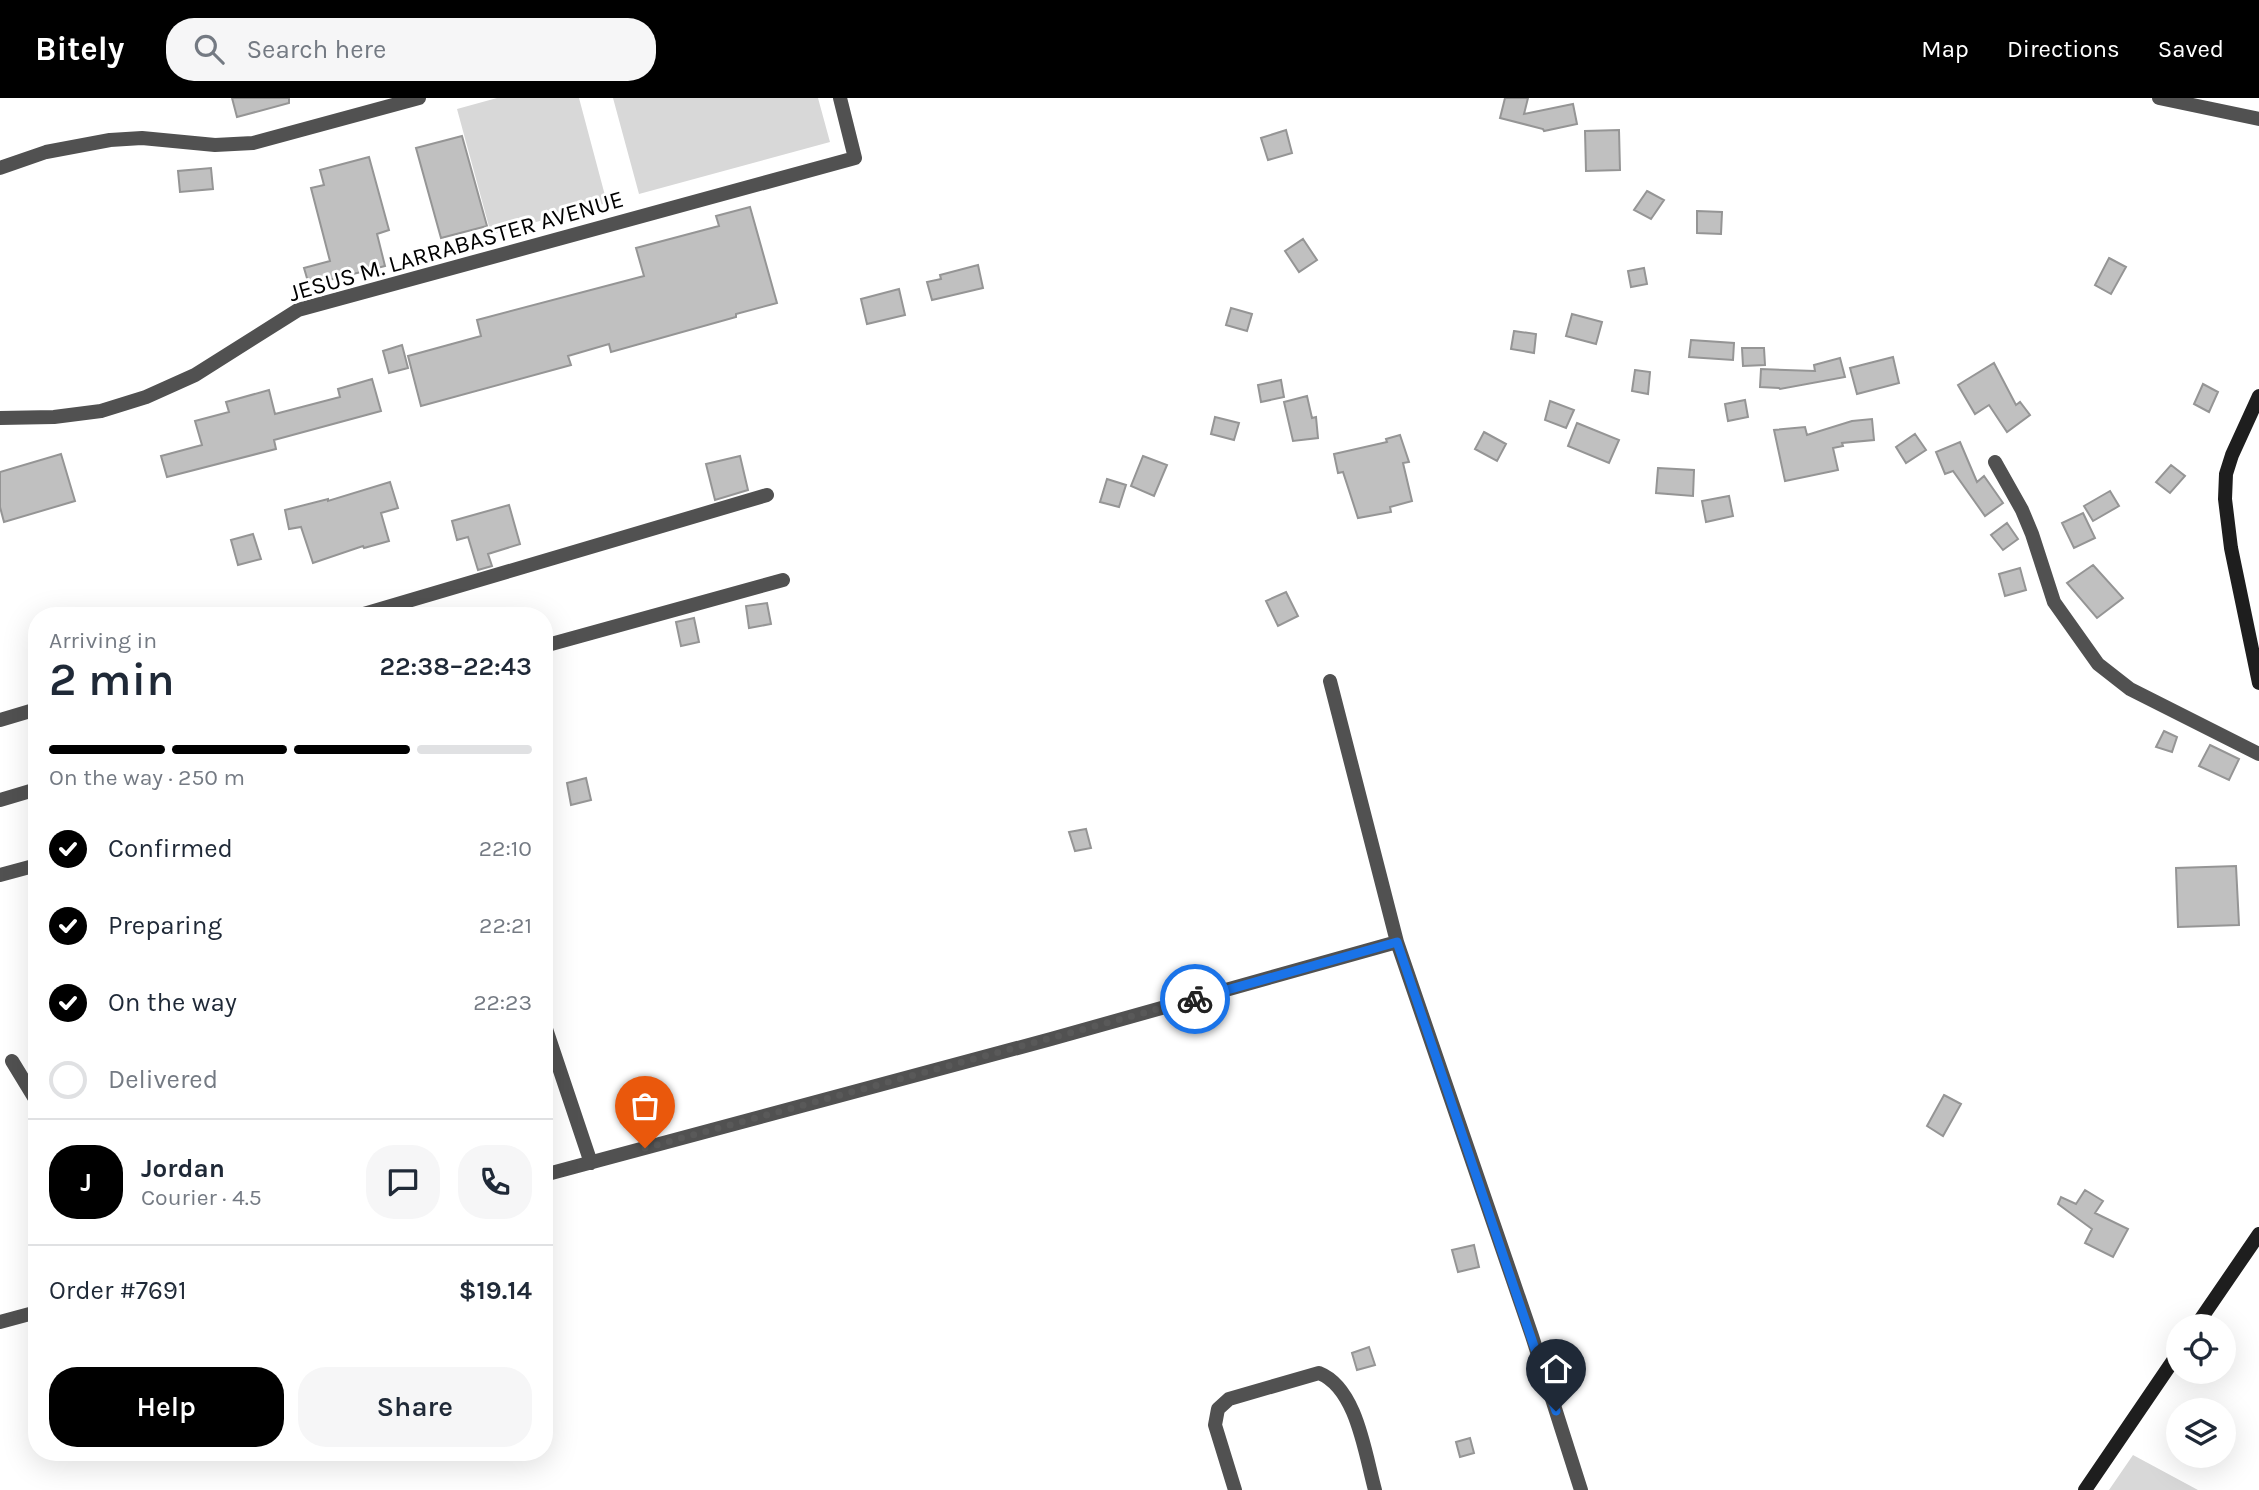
<!DOCTYPE html>
<meta charset="utf-8">
<style>
body{margin:0;font-family:Karla,sans-serif;background:#f6f6f7;color:#1f2937;height:100vh;display:flex;flex-direction:column;font-size:26px;white-space:nowrap}
*{box-sizing:border-box;margin:0}
p{font-size:23px;color:#747a83}
.icon{flex:none;width:38px;height:38px;fill:none;stroke:currentColor;stroke-width:2;stroke-linecap:round;stroke-linejoin:round}
.map{position:relative;flex:1;overflow:hidden}
.details{position:absolute;left:28px;top:509px;width:525px;height:854px;display:flex;flex-direction:column;background:#fff;border-radius:28px;box-shadow:0 7px 28px #0002}
.details>*{flex:none}
.tools{position:absolute;left:2166px;top:1216px;display:grid;gap:14px}
.tools a{display:grid;place-items:center;width:70px;height:70px;border-radius:50%;background:#fff;box-shadow:0 7px 28px #0002;font-size:35px}
.pin{position:absolute;display:grid;place-items:center;width:60px;height:60px;color:#fff;margin:-72px -30px;border-radius:50% 50% 50% 0;rotate:-45deg;box-shadow:0 0 7px #0007}
.pin .icon{rotate:45deg}
.courier{position:absolute;display:grid;place-items:center;width:70px;height:70px;margin:-35px;border:5px solid #1a73e8;border-radius:50%;background:#fff;color:#222;box-shadow:0 2px 9px #0007}
.headline em{font-style:normal;font-weight:600}
.headline div{display:flex;flex-direction:column-reverse}
.headline{display:flex;align-items:center;justify-content:space-between;height:119px;padding:0 21px}
h1{font-size:46px;font-weight:600;line-height:52px}
.bar{display:grid;grid-template-columns:repeat(4,1fr);gap:10px 7px;align-content:center;height:84px;padding:0 21px}
.bar i{height:9px;border-radius:5px;background:#e0e1e3}
.bar .current{background:#000}
.bar p{grid-column:span 4}
.line{display:flex;align-items:center;gap:18px;padding:0 21px;border-top:2px solid #e0e1e3}
.line div{flex:1}
.round{display:grid;place-items:center;flex:none;width:74px;height:74px;border-radius:28px;background:#f6f6f7}
ol{padding:0 21px;list-style:none}
li{display:flex;align-items:center;gap:21px;height:77px}
li p{margin-inline-start:auto}
li .icon{padding:7px;border-radius:50%;background:#000;color:#fff;stroke-width:4}
li:last-child{color:#747a83}
li i{width:38px;height:38px;border:4px solid #e0e1e3;border-radius:50%}
.action{display:flex;gap:14px;margin-top:auto;padding:14px 21px}
.action a{flex:1;height:80px;border-radius:28px;background:#000;color:#fff;font-size:28px;font-weight:600;line-height:80px;text-align:center}
.action a+a{background:#f6f6f7;color:#1f2937}
header{display:flex;align-items:center;gap:42px;box-sizing:border-box;height:98px;padding:0 35px;background:#000;color:#fff}
header strong{font-size:33px}
nav{display:flex;gap:38px;margin-inline-start:auto;font-size:24px}
.search{width:490px;height:63px;background:#f6f6f7;display:flex;align-items:center;gap:18px;box-sizing:border-box;padding:0 24px;border-radius:28px;color:#747a83;font-size:26px}
.map>svg:first-child{display:block}
</style>
<header>
<strong>Bitely</strong>
<div class="search"><svg class="icon" aria-label="search" viewBox="0 0 24 24"><circle cx="10" cy="10" r="6"/><path d="M15 15l6 6"/></svg>Search here</div>
<nav><a>Map</a><a>Directions</a><a>Saved</a></nav>
</header>
<div class="map">
<svg width="2259" height="1392" viewBox="0 0 2259 1392">
<rect width="100%" height="100%" fill="#fff"/>
<!-- green -->
<path fill="#d8d8d8" d="M497 0H579L607 105 491 136 457 11Z
M613 0H818L830 44 639 96Z
M2133 1357 2198 1392H2109Z"/>
<!-- building -->
<path fill="#c0c0c0" stroke="#959595" stroke-width="2" d="M232 0H289V5L237 19Z
M1505 0H1528L1524 16 1573 6 1577 26 1544 33 1543 31 1500 20Z
M1286 32 1292 55 1268 62 1261 40Z
M1619 32 1620 72 1586 73 1585 33Z
M462 38 487 128 441 140 416 50Z
M369 59 389 132 377 136 385 168 309 187 304 170 330 163 311 90 324 87 320 72Z
M211 70 213 91 180 94 178 73Z
M1647 93 1664 102 1651 121 1634 112Z
M750 109 777 205 736 216V219L611 254 609 246 568 258 571 267 421 308 408 258 481 238 477 222 644 178 636 150 719 128 716 118Z
M1697 113 1722 114 1721 136 1697 135Z
M1303 141 1317 162 1299 174 1285 153Z
M2109 160 2126 169 2111 196 2095 187Z
M978 167 983 190 932 202 927 184 941 181 940 177Z
M1644 170 1647 186 1631 189 1628 173Z
M899 191 905 217 867 226 861 201Z
M1231 210 1252 216 1247 233 1226 227Z
M1572 216 1602 224 1596 246 1566 238Z
M1514 233 1536 236 1534 255 1511 251Z
M1691 242 1734 245 1733 262 1689 259Z
M402 247 408 270 389 275 383 253Z
M1742 250H1764L1765 267 1743 268Z
M1893 259 1899 285 1857 296 1850 270Z
M1840 260 1845 279 1780 291 1779 290 1760 289 1761 271 1815 273 1814 267Z
M1994 265 2016 307 2020 304 2030 317 2007 334 1989 307 1975 316 1958 287Z
M1635 272 1650 274 1648 296 1632 293Z
M372 281 381 313 274 342 276 351 167 379 161 358 202 347 195 323 229 314 226 304 269 292 275 316 340 299 338 291Z
M1281 282 1284 299 1261 304 1258 287Z
M2203 286 2218 294 2209 314 2194 306Z
M1307 298 1312 320 1316 319 1318 340 1293 343 1284 304Z
M1745 302 1748 319 1728 323 1725 306Z
M1550 303 1574 312 1566 330 1545 322Z
M1215 319 1239 325 1234 342 1211 336Z
M1872 321 1874 342 1842 345 1843 348 1833 350 1838 372 1785 383 1774 332 1805 329 1807 337 1852 323Z
M1577 325 1619 342 1609 365 1568 348Z
M1484 334 1506 346 1497 363 1475 351Z
M1915 336 1926 352 1906 365 1896 349Z
M1400 337 1409 364 1403 365 1412 403 1390 409 1391 414 1358 420 1343 374 1338 375 1334 356 1387 344 1386 341Z
M1960 344 1977 384 1984 378 2003 405 1985 418 1953 373 1945 376 1936 354Z
M61 356 75 403 4 424 0 409V374Z
M740 358 748 392 715 402 706 366Z
M1143 358 1167 367 1154 398 1131 388Z
M2171 367 2185 378 2170 395 2156 384Z
M1658 370 1694 372 1693 398 1656 395Z
M1107 381 1126 387 1119 409 1100 404Z
M390 384 398 410 381 415 389 443 364 450 363 448 313 465 301 429 289 431 285 412 328 401V403Z
M2110 393 2119 408 2093 423 2084 408Z
M1729 398 1733 418 1706 424 1702 403Z
M509 407 520 446 488 456 492 468 478 472 468 439 457 442 452 423Z
M2083 415 2095 440 2074 450 2062 425Z
M2007 425 2018 441 2003 452 1991 437Z
M253 436 261 461 238 467 231 442Z
M2093 467 2123 500 2097 520 2067 485Z
M2020 470 2026 492 2005 498 1999 476Z
M1286 494 1298 518 1278 528 1266 503Z
M767 505 771 526 749 530 746 508Z
M694 520 699 544 681 548 676 524Z
M2164 633 2177 639 2172 654 2156 649Z
M2210 647 2239 661 2229 682 2199 668Z
M586 680 591 702 571 707 567 685Z
M1086 731 1091 750 1075 753 1069 734Z
M2236 768 2239 827 2178 829 2176 770Z
M1944 997 1961 1006 1943 1038 1927 1028Z
M2085 1092 2103 1103 2095 1115 2128 1131 2113 1159 2085 1145 2092 1131 2058 1106 2061 1099 2076 1106Z
M1474 1147 1479 1169 1458 1174 1452 1152Z
M1369 1249 1375 1267 1357 1272 1352 1255Z
M1470 1340 1474 1355 1460 1359 1456 1344Z"/>
<g fill="none" stroke-linecap="round" stroke-linejoin="round">
<!-- street -->
<path stroke="#515151" stroke-width="14" d="M2159 0 2259 21
M0 70 46 54 110 42 142 40 215 47 253 45 419 0
M0 320 54 319 101 313 146 299 195 277 298 212 855 60 840 0
M1995 364 2022 412 2032 436 2054 504 2098 566 2130 591 2259 656
M357 518 767 397
M544 548 783 482
M1330 583 1397 844 1532 1238 1581 1392
M0 622 37 611
M0 702 37 691
M0 777 37 767
M544 925 591 1065
M12 963 37 1004
M544 1077 1051 941 1397 844
M0 1224 37 1214
M1235 1392 1215 1327 1218 1311 1229 1301 1319 1275C1357 1290 1365 1356 1375 1392"/>
<!-- secondary -->
<path stroke="#1e1e1e" stroke-width="14" d="M2259 298 2232 357 2226 376 2225 401 2231 450 2259 585
M2196 1228 2259 1136
M2085 1392 2179 1254"/>
</g>
<g fill="none" stroke-linecap="round" stroke-linejoin="round">
<!-- done -->
<path stroke="#595959" stroke-width="7" stroke-dasharray="0 12.6" d="M645 1050 1195 901"/>
<!-- route -->
<path stroke="#1a73e8" stroke-width="9" d="M1195 901 1397 844 1556 1313"/>
</g>
<g text-anchor="middle" dominant-baseline="central" stroke-width="6" stroke-linejoin="round" paint-order="stroke">
<!-- street labels -->
<g font-size="24" fill="#000" stroke="#fff">
<text transform="translate(456 148) rotate(-16)">JESUS M. LARRABASTER AVENUE</text>
</g>
</g>
</svg>
<div class="tools">
<a><svg class="icon" aria-label="locate" viewBox="0 0 24 24"><circle cx="12" cy="12" r="6"/><path d="M12 2v4M12 18v4M2 12h4M18 12h4"/></svg></a>
<a><svg class="icon" aria-label="layers" viewBox="0 0 24 24"><path d="M12 4l9 5-9 5-9-5zM3 14l9 5 9-5"/></svg></a>
</div>
<div class="pin" style="left:645px;top:1050px;background:#ea580c"><svg class="icon" aria-label="bag" viewBox="0 0 24 24"><path d="M5 8h14l-1 12H6zM9 8a3 3 0 0 1 6 0"/></svg></div>
<div class="pin" style="left:1556px;top:1313px;background:#1f2937"><svg class="icon" aria-label="home" viewBox="0 0 24 24"><path d="M3 11l9-7 9 7M6 9v11h12V9"/></svg></div>
<div class="courier" style="left:1195px;top:901px"><svg class="icon" aria-label="bike" viewBox="0 0 24 24"><circle cx="6" cy="16" r="4"/><circle cx="18" cy="16" r="4"/><path d="M6 16l4-8h5l3 8M10 8l3 8H6M13 5h3"/></svg></div>
<section class="details">
<div class="headline"><div><h1>2 min</h1><p>Arriving in</p></div><em>22:38–22:43</em></div>
<div class="bar"><i class="current"></i><i class="current"></i><i class="current"></i><i></i><p>On the way · 250 m</p></div>
<ol>
<li><svg class="icon" aria-label="check" viewBox="0 0 24 24"><path d="M5 12l5 5 9-10"/></svg>Confirmed<p>22:10</p></li>
<li><svg class="icon" aria-label="check" viewBox="0 0 24 24"><path d="M5 12l5 5 9-10"/></svg>Preparing<p>22:21</p></li>
<li><svg class="icon" aria-label="check" viewBox="0 0 24 24"><path d="M5 12l5 5 9-10"/></svg>On the way<p>22:23</p></li>
<li><i></i>Delivered</li>
</ol>
<div class="line" style="height:126px"><b class="round" style="background:#000;color:#fff">J</b><div><b>Jordan</b><p>Courier · 4.5</p></div><a class="round"><svg class="icon" aria-label="chat" viewBox="0 0 24 24"><path d="M4 5h16v11H9l-5 4z"/></svg></a><a class="round"><svg class="icon" aria-label="phone" viewBox="0 0 24 24"><path d="M5 4h4l2 5-3 2q2 4 5 5l2-3 5 2v4C11 20 4 13 5 4z"/></svg></a></div>
<div class="line" style="height:91px"><div>Order #7691</div><b>$19.14</b></div>
<div class="action"><a>Help</a><a>Share</a></div>
</section>
</div>
